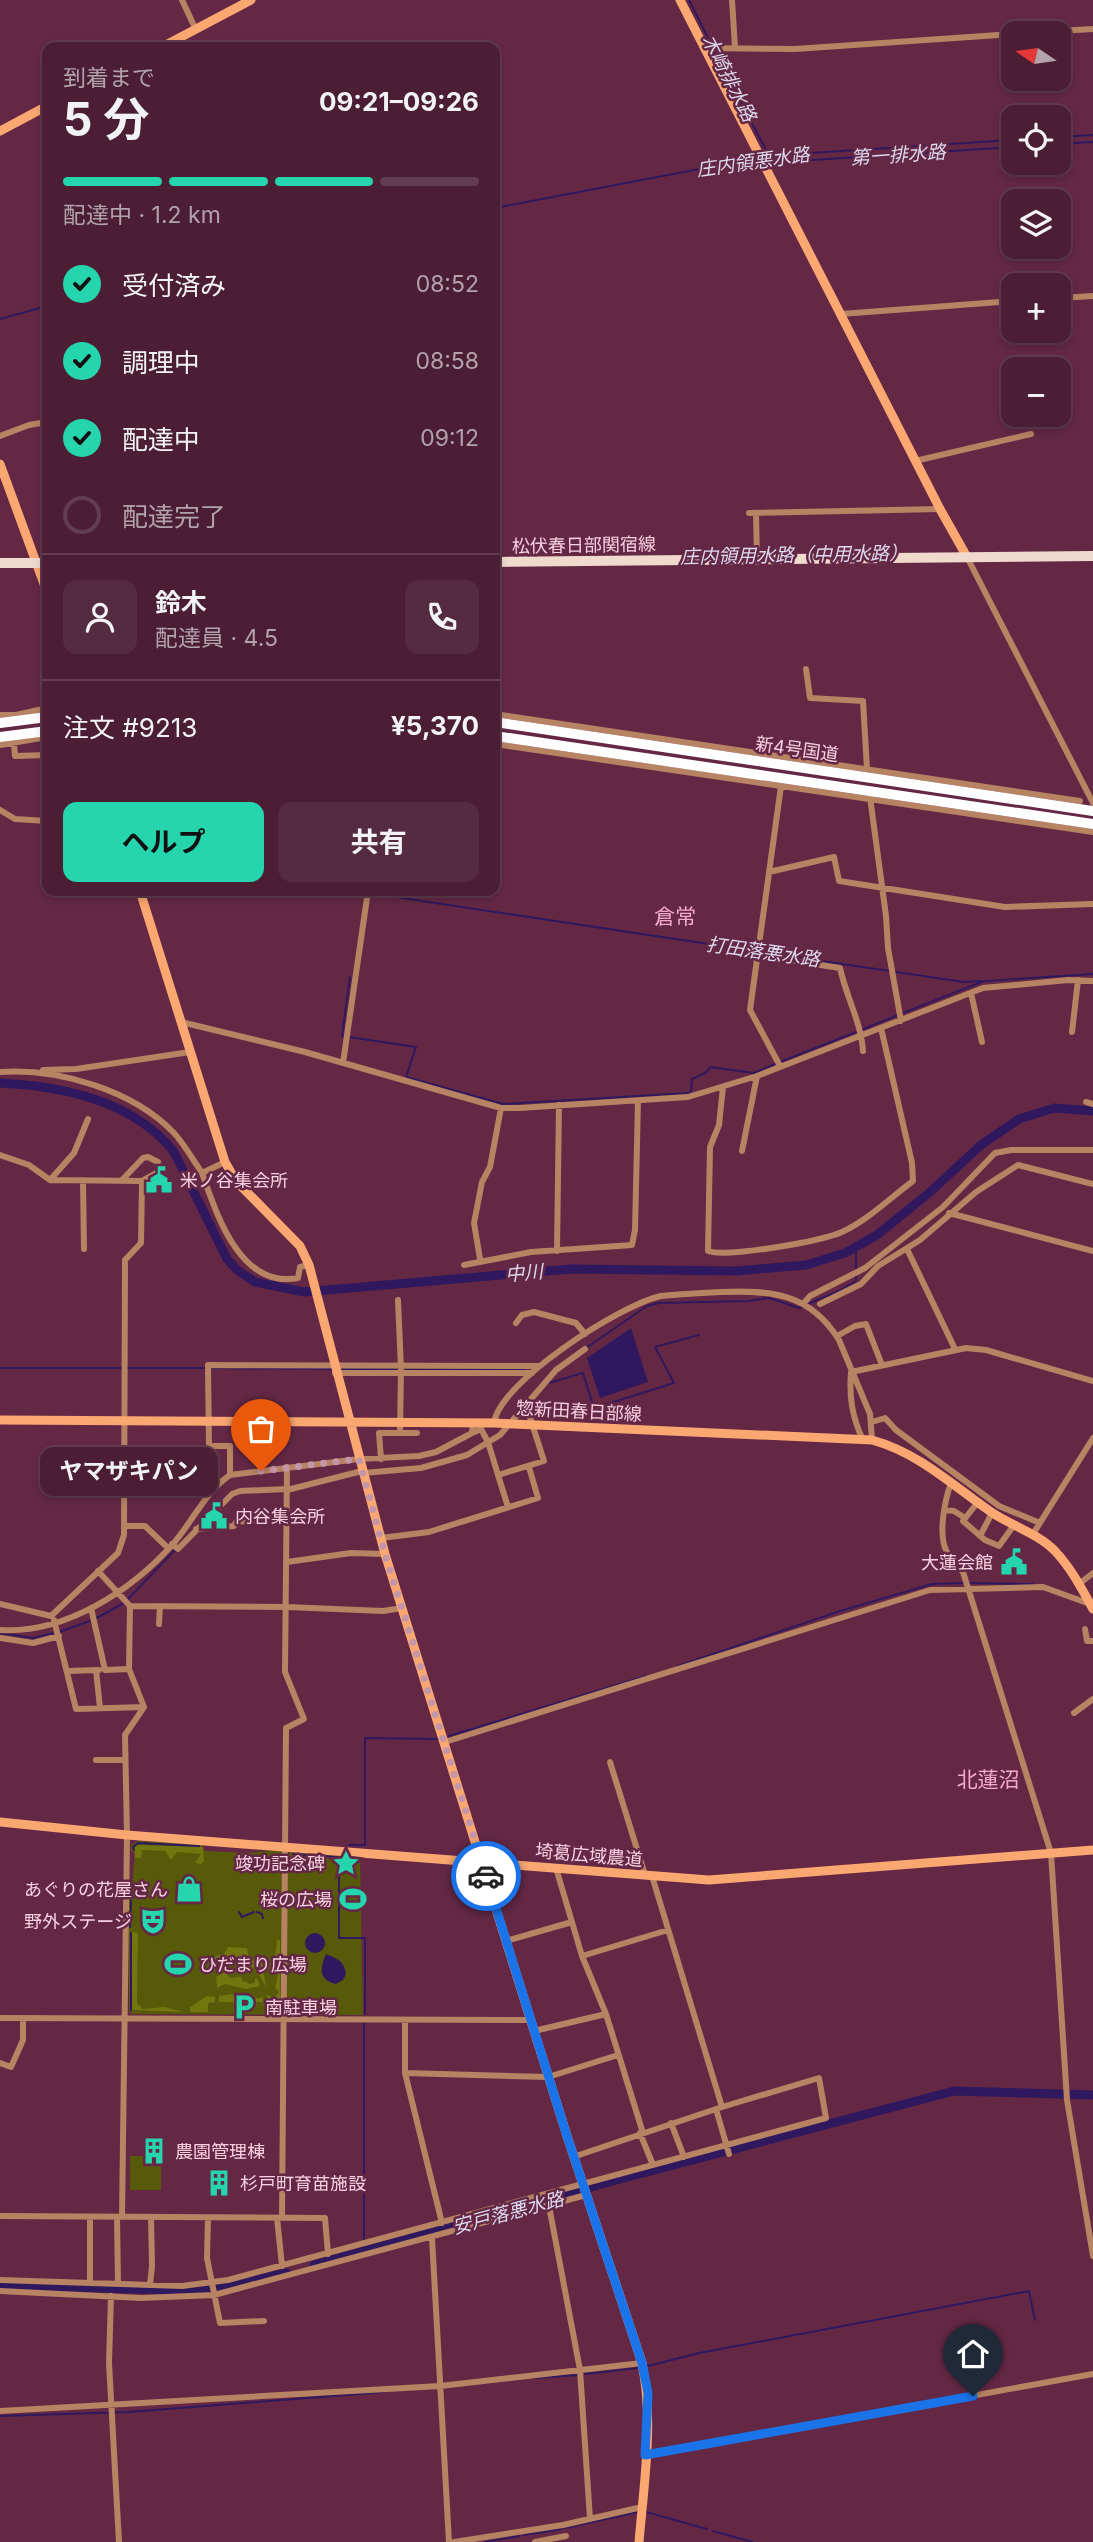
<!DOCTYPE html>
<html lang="ja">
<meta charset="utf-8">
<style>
body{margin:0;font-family:Inter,"Noto Sans JP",sans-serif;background:#552b40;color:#f1f3f6;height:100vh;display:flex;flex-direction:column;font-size:26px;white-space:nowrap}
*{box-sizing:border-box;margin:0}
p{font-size:23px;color:#b2a2ac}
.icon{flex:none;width:38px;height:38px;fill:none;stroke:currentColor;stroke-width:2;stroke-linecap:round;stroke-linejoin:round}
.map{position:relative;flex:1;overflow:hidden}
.side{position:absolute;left:42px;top:42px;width:458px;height:854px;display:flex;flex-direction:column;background:#4b1e34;border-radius:14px;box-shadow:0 4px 10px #0003,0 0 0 2px #623c4f}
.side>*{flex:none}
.needle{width:46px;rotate:283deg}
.controls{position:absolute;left:1001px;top:21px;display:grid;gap:14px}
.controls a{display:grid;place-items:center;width:70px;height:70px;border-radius:14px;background:#4b1e34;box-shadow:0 4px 10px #0003,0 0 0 2px #623c4f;font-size:35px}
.pin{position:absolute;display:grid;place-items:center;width:60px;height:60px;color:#fff;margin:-72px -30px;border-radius:50% 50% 50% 0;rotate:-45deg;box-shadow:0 0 7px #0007}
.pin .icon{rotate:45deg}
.courier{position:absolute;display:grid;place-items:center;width:70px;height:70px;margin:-35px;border:5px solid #1a73e8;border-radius:50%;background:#fff;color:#222;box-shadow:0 2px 9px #0007}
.bubble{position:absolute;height:49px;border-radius:14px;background:#4b1e34;box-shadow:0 4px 10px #0003,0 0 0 2px #623c4f;font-size:23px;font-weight:700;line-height:49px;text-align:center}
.headline em{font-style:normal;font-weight:700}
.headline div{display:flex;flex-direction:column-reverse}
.headline{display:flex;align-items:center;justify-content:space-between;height:119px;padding:0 21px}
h1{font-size:46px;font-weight:700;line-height:52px}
.bar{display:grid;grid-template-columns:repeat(4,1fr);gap:10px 7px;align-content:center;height:84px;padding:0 21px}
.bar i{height:9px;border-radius:5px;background:#623c4f}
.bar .active{background:#25d5ae}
.bar p{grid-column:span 4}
.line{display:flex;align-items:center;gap:18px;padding:0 21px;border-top:2px solid #623c4f}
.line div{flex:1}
.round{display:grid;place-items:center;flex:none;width:74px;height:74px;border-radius:14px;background:#552b40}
ol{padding:0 21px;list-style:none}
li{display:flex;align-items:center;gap:21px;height:77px}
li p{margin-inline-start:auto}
li .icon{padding:7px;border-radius:50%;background:#25d5ae;color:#111;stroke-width:4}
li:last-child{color:#b2a2ac}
li i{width:38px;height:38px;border:4px solid #623c4f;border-radius:50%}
.action{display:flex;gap:14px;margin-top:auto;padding:14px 21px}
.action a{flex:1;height:80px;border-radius:14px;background:#25d5ae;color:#111;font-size:28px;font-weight:700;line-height:80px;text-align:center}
.action a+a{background:#552b40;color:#f1f3f6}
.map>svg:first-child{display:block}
</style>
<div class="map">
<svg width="1093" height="2542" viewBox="0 0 1093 2542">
<rect width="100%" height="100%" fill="#642845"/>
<!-- green -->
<path fill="#565a09" d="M138 1841 201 1844 205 1851 247 1853 279 1850 289 1854 291 1852 360 1858 363 2015 132 2014 129 2011V1899H131L135 1852 131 1851V1845Z
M130 2156H150V2165H161V2190H130Z"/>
<!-- forest -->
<path fill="#71760e" d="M139 1845 203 1847 204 1861 201 1864 195 1863 201 1854 177 1852 171 1860 165 1851 142 1850 141 1858H135L134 1848Z
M132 1932 138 1933 137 2003 143 2009 164 2007 184 2012 132 2010Z
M277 1940H280V2002H267V1994L273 1999 279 1992 275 1988 278 1974 275 1958Z
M228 1947 247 1948 249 1959 262 1963 266 1987 256 1969 245 1964V1960L231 1955 230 1962 213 1965 215 1956 224 1954Z
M225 1972 230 1978 241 1977 243 1982 246 1981 249 1984 255 1983V1979L257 1978 260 1986 246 1989 225 1984 217 1988 216 1977Z
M231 1994 248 2000 263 1997V2002H219V1996Z
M207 1996 215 1997V2002L208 2003V2012H190V2007Z"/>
<!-- water -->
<path fill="#2f185e" d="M631 1328 648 1382 600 1398 587 1358Z
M305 1943a10 10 0 1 1 20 0a10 10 0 1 1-20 0Z
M326 1954C338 1959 344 1961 346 1974L343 1980 336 1984C318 1980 320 1968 326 1954Z"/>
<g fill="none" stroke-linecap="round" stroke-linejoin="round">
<!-- stream -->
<path stroke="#2f185e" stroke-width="2" d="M689 0 712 46
M714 51 768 154
M1059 137 1093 135
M1059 144 1093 142
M763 156 1013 140
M782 162 1013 147
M495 208 757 158
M0 319 47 306
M351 891 364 893
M369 893 755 951
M761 952 890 971
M896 972 964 982 980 981
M350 977 342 1036 416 1047 406 1077 503 1104 688 1093 691 1091 692 1079 707 1072 710 1067 754 1073 775 1064
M986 981 1093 974
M903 1013 984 981
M861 1030 898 1015
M780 1062 856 1032
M808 1304 839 1291 856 1281V1248
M586 1348 647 1306 659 1303 748 1301 769 1298 799 1308 803 1306
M0 1368H121
M127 1368H205
M211 1368 331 1369
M341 1369H398
M404 1369H525
M549 1383 583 1373 594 1408 674 1383 655 1347 699 1335
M217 1505 231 1492
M969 1583 1033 1584
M128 1599 175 1550
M95 1619 124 1603
M59 1632 90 1621
M0 1633 33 1638 54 1633
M678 1666 837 1612 932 1584 964 1583
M449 1736 646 1676
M349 1845H365V1738L438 1739
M134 1850 133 1847 138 1843 199 1846
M293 1854 338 1857
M339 1856V1938H365V2014
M239 1912 242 1917 254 1912
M257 1912 262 1914 263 1918
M130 1927 131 1901
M131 2010V1933
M364 2239V2023
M648 2366 699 2353 1029 2291 1035 2320
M585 2374 638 2368
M534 2378 578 2375
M0 2416 129 2412 383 2392
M646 2512 707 2529
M565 2528 638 2512
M713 2531 752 2542
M524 2535 562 2529
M485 2542 520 2536"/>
<!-- river -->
<path stroke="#2f185e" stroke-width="9" d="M0 1083C62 1086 133 1100 174 1152L227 1259 237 1270 255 1282 304 1292 571 1269 736 1271 806 1265 845 1253 877 1235 929 1193 981 1145 1019 1119 1054 1108 1093 1111
M314 2265 609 2182 954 2091 1093 2095
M0 2285 202 2291 287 2273"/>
<!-- street -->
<path stroke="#b78362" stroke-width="6" d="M182 0 196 30
M732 0 735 47
M1023 33 1093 29
M704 48 795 49 1013 34
M1059 298 1093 296
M841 314 1013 301
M0 436 29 425 47 422
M915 461 1031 434
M749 513 940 509
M756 513 757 559
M967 557 1093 803
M806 669 810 698 863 701 867 769
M495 714 1080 801
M0 715H16L47 708
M14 743 15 756 47 755
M495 744 1093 832
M0 745 47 737
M870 797 886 916 888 948 901 1021
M0 810 15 819 47 821
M769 872 834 857 839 881 1005 907 1093 904
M757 955 840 968C846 996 861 1022 863 1051
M971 993 982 1042
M181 1022 305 1052 501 1108H520L688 1097 757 1076 983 988 1068 980 1093 981
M1072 1032 1078 980
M343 1063 368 891
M780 1066 750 1010 781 786
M43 1070 76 1069 190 1052
M0 1072C58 1068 133 1090 174 1133 185 1145 193 1160 202 1173L225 1162
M723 1087 719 1125 710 1147 708 1251C727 1258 822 1241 842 1232 868 1220 890 1198 913 1181L912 1163 881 1028
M1086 1102 1093 1104
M742 1151 757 1076
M0 1155 29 1165 50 1180 142 1181 162 1170
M202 1173C217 1215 240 1289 298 1278L300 1267 309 1265
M50 1180 74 1153 88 1119
M122 1180 143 1158 148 1157 158 1162
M83 1181 84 1249
M949 1213 1093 1251
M907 1249 955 1349
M557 1251 559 1105
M480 1259 474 1223 482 1182 490 1167 501 1108
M464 1265 531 1252 632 1245 635 1230 638 1101
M398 1300 401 1369 400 1433
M803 1304 810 1296 865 1268 943 1207 995 1153 1011 1150H1093
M820 1304 861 1284 878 1266 920 1240 976 1192 1018 1165 1093 1184
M516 1323 522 1315 534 1312 576 1323 585 1334
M837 1336 855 1326 866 1324 882 1365
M335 1373H532
M872 1422 885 1418 896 1430 999 1506 1040 1523
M494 1423C499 1382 622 1304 661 1296 681 1294 701 1293 721 1292 771 1290 810 1293 839 1340L870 1414 872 1440
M472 1433 481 1429 488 1442 498 1475 544 1461 526 1405
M863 1440C852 1417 849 1397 851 1372L966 1348 986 1350 1093 1381
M381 1459 379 1433H417
M363 1473 421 1468 467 1455 500 1435 556 1370 585 1349
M230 1475V1446H209L208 1365 537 1366
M498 1475 508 1507
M951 1483C945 1499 938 1534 946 1550 949 1558 957 1565 963 1572L1051 1853 1067 2100 1093 2256
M287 1490 362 1471
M978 1502 963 1521 985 1540 999 1546 1014 1525
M945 1510 954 1511 965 1518
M124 1526H145L168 1548
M196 1529 234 1526 236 1522 287 1517
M1033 1534 1093 1438
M980 1536 992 1513
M381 1538 429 1532 538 1498 529 1467
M172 1544 178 1549 232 1494 240 1491 287 1489
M287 1562 351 1553 385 1554
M98 1571 130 1606 287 1607 383 1611 402 1608
M1079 1584 1093 1573
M0 1604 51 1616 118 1553 124 1535 125 1260 141 1243 142 1181
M91 1608 105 1670 129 1669 144 1707 125 1735 127 1835 122 2217
M54 1620 76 1709 144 1707
M159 1624 160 1606
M1085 1629 1087 1641H1093
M0 1630C65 1634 131 1591 173 1544 193 1521 205 1492 230 1475L359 1459 419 1456 436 1452 472 1433 473 1423
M0 1638 33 1643 59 1636
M129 1669 130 1606
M96 1670 100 1708
M67 1671 99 1670
M1074 1713 1093 1699
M445 1742 930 1590 1043 1587 1090 1604
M96 1760H125
M610 1762 645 1875
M556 1868 582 1956 606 2014 643 2133
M652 1876 722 2107 716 2109 729 2154
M506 1941 572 1922
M582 1956 668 1930
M0 2018 530 2020
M405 2020V2073L442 2223
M534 2031 606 2014
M0 2063 11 2067 23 2040V2018
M405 2073 548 2077 618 2055
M671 2123 684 2157
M640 2133 653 2165
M573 2157 716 2109
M549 2206 580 2370 590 2519
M0 2216 325 2218 328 2254
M117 2217 118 2284
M208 2218 207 2258 220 2323 264 2321
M277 2218 282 2266
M282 2218 286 1728 304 1719 285 1672 287 1467
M432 2238 449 2542
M0 2280 182 2286 228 2280 826 2118 819 2078 722 2107
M90 2283V2217
M150 2285 152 2266 151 2217
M0 2291 141 2298 214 2295 586 2195
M111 2296 109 2363 119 2542
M0 2411 440 2386 642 2363
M645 2455 1093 2374
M454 2542 563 2525 642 2507
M535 2542 566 2536"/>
<!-- secondary -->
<path stroke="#faa771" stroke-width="9" d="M680 0 940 509 967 557
M162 47 251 0
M0 131 47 106
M0 464 47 592
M140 891 225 1162 236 1181 300 1246 309 1265 385 1554 567 2136 642 2363C654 2421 644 2483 639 2542
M0 1420 494 1423 872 1440C919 1453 952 1485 991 1512 1012 1526 1037 1533 1055 1551 1071 1568 1082 1589 1093 1609
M0 1822 127 1835 709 1880 1093 1850"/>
<!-- primary -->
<path stroke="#f0dacd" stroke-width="10" d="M495 562 1093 556
M0 563H47"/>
<!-- highway -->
<path stroke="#fefefe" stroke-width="10" d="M495 722 1093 811
M0 723 47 717
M495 736 1093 824
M0 737 47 731"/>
</g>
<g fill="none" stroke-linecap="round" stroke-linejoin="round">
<!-- done -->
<path stroke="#c496aa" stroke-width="7" stroke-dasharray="0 12.6" d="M261 1471 359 1459 385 1554 486 1876"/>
<!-- route -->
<path stroke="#1a73e8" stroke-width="9" d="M486 1876 567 2136 642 2363 648 2393 645 2455 973 2396"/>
</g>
<!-- icons -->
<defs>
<g id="civic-bare" transform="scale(2.1)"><path d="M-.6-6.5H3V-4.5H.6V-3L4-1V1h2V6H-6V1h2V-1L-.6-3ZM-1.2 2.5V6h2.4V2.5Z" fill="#25d5ae" stroke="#642845" stroke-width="2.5" paint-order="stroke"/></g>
<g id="sight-bare" transform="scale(2.1)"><path d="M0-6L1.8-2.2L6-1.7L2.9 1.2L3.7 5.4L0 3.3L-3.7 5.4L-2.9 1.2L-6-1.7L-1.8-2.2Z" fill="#25d5ae" stroke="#642845" stroke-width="2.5" paint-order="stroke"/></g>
<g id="shop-bare" transform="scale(2.1)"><path d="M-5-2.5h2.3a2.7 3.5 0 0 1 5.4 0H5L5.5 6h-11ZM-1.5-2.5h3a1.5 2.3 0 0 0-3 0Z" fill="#25d5ae" stroke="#642845" stroke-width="2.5" paint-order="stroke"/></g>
<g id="stadium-bare" transform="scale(2.1)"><path d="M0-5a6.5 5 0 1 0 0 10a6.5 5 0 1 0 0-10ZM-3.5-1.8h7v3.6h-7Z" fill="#25d5ae" stroke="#642845" stroke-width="2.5" paint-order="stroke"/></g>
<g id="theatre-bare" transform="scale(2.1)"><path d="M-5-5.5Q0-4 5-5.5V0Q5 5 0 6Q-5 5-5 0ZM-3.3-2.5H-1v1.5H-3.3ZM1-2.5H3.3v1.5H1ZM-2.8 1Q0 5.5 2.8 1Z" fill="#25d5ae" stroke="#642845" stroke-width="2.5" paint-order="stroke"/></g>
<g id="parking-bare" transform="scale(2.1)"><path d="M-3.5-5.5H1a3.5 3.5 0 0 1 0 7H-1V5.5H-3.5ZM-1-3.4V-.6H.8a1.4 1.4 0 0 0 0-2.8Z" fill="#25d5ae" stroke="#642845" stroke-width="2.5" paint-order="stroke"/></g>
<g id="building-bare" transform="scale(2.1)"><path d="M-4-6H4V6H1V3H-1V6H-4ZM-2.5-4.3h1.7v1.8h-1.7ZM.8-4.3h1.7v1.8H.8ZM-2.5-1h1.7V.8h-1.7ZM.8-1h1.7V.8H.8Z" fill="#25d5ae" stroke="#642845" stroke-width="2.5" paint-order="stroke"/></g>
</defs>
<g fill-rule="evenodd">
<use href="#civic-bare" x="159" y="1180"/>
<use href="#civic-bare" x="214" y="1516"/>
<use href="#civic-bare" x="1014" y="1562"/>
<use href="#sight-bare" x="346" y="1863"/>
<use href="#shop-bare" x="189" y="1889"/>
<use href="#stadium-bare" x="353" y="1899"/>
<use href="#theatre-bare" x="153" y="1921"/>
<use href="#stadium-bare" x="178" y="1964"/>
<use href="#parking-bare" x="244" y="2007"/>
<use href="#building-bare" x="154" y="2151"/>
<use href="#building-bare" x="219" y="2183"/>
</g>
<g text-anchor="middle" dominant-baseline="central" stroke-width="5" stroke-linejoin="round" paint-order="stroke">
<!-- street labels -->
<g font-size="18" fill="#f8d1e0" stroke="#642845">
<text transform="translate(584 545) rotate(-1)">松伏春日部関宿線</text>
<text transform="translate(797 749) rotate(8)">新4号国道</text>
<text transform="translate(579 1411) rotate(3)">惣新田春日部線</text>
<text transform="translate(589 1855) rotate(5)">埼葛広域農道</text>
</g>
<!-- poi labels -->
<g font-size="18" fill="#f8d1e0" stroke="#642845" text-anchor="start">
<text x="180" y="1180">米ノ谷集会所</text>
<text x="235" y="1516">内谷集会所</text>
<text x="993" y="1562" text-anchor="end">大蓮会館</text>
<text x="325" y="1863" text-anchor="end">竣功記念碑</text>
<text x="168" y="1889" text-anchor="end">あぐりの花屋さん</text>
<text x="332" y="1899" text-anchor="end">桜の広場</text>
<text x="132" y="1921" text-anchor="end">野外ステージ</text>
<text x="199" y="1964">ひだまり広場</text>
<text x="265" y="2007">南駐車場</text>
<text x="175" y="2151">農園管理棟</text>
<text x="240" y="2183">杉戸町育苗施設</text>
</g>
<!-- water labels -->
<g font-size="19" font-style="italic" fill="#dcd9ee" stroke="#642845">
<text transform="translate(729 78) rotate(63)">木崎排水路</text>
<text transform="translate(898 155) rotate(-4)">第一排水路</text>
<text transform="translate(753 162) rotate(-8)">庄内領悪水路</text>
<text transform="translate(794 555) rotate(-1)">庄内領用水路（中用水路）</text>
<text transform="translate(763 952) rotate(8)">打田落悪水路</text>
<text transform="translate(524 1273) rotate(-5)">中川</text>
<text transform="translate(508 2213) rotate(-15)">安戸落悪水路</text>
</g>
<!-- quarter labels -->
<g font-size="21" fill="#f4abc9" stroke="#642845">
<text x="675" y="916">倉常</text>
<text x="988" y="1779">北蓮沼</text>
</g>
</g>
</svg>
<div class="controls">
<a><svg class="needle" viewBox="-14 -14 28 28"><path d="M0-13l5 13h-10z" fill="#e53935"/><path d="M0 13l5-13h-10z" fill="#b2a2ac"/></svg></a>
<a><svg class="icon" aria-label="locate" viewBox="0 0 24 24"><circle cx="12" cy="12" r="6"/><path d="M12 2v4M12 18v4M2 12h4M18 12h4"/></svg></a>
<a><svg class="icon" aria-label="layers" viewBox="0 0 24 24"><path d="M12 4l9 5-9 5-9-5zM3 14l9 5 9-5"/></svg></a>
<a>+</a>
<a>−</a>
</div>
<div class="pin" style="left:261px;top:1471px;background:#ea580c"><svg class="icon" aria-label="bag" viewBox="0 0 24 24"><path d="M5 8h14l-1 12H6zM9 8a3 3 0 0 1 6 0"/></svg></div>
<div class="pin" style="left:973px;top:2396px;background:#1f2937"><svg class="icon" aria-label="home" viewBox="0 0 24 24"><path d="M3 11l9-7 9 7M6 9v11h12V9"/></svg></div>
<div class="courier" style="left:486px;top:1876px"><svg class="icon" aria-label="car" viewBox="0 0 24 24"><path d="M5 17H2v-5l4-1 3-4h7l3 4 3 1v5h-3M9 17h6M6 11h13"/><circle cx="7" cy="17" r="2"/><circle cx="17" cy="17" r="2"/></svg></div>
<div class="bubble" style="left:40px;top:1447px;width:178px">ヤマザキパン</div>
<section class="side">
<div class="headline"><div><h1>5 分</h1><p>到着まで</p></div><em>09:21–09:26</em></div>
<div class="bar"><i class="active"></i><i class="active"></i><i class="active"></i><i></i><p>配達中 · 1.2 km</p></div>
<ol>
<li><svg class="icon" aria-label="check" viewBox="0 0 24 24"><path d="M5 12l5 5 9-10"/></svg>受付済み<p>08:52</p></li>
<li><svg class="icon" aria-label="check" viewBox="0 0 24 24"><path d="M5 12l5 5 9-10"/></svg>調理中<p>08:58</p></li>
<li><svg class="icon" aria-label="check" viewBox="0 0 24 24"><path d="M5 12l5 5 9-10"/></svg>配達中<p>09:12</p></li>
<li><i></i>配達完了</li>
</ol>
<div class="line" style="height:126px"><a class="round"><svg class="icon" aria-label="person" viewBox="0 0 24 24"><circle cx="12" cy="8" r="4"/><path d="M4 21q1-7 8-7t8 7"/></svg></a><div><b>鈴木</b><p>配達員 · 4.5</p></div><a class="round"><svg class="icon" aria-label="phone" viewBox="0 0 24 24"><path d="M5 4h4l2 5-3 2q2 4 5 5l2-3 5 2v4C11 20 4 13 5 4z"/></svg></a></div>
<div class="line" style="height:91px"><div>注文 #9213</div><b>¥5,370</b></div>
<div class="action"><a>ヘルプ</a><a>共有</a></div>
</section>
</div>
